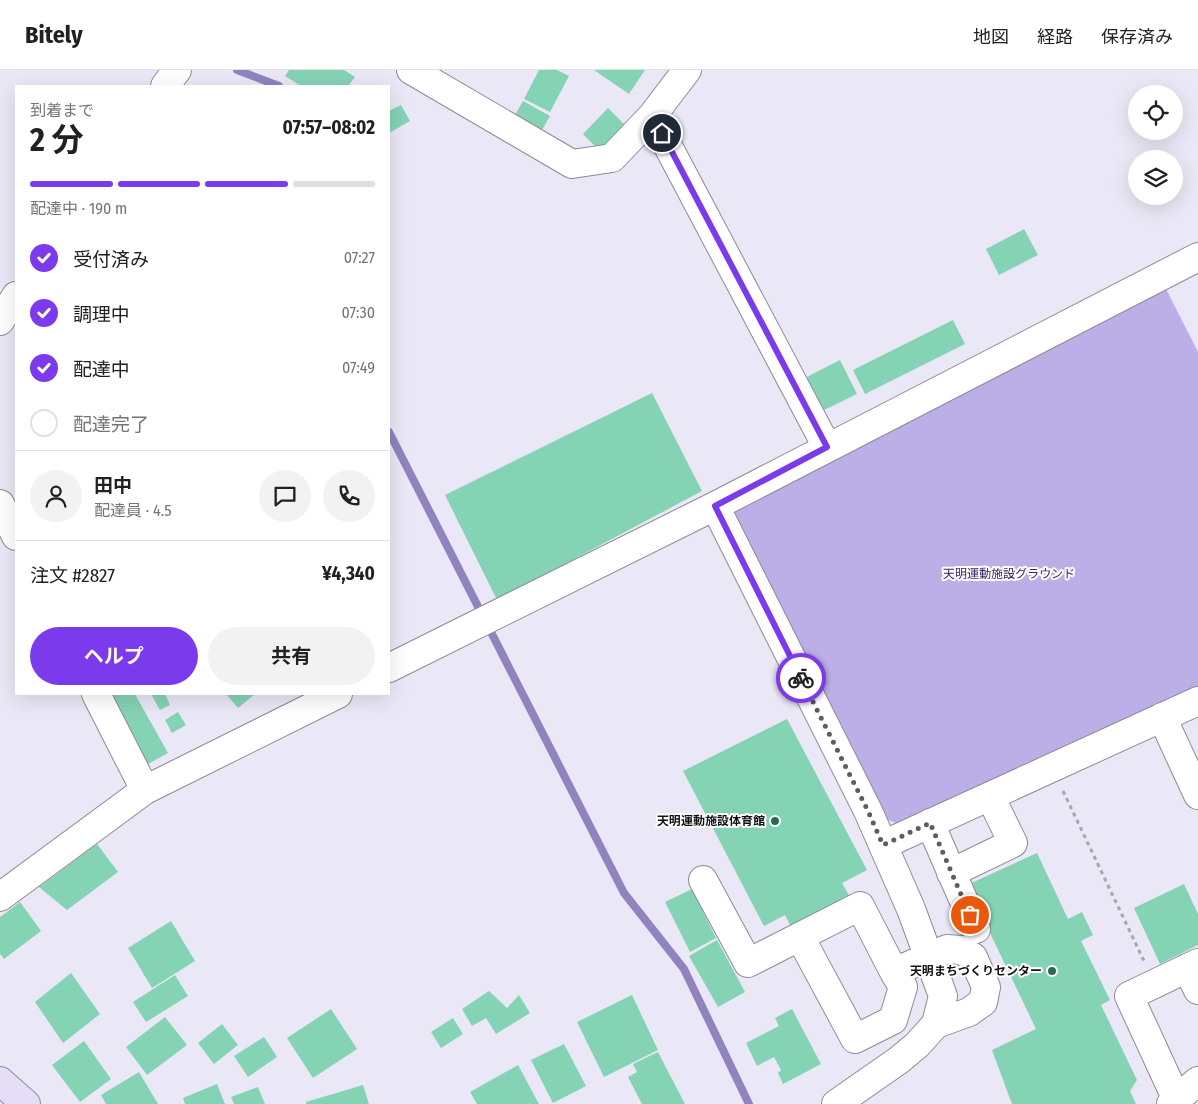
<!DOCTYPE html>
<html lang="ja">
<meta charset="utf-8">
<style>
body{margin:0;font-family:"Fira Sans Condensed","Noto Sans JP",sans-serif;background:#f2f2f2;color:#202124;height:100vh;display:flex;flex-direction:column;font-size:19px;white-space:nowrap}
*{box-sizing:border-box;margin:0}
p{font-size:16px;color:#757577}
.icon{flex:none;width:28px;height:28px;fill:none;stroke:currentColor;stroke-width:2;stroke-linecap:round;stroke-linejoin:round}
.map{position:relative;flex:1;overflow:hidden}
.side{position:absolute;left:15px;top:15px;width:375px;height:610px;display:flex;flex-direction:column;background:#fff;border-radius:0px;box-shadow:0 5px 20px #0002}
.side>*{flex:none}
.tools{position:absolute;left:1128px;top:15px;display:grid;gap:10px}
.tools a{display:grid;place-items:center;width:55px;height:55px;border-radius:50%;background:#fff;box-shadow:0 5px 20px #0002;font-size:25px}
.pin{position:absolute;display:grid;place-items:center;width:42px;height:42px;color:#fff;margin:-21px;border:2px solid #fff;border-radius:50%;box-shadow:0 1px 5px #0007}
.courier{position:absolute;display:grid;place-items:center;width:50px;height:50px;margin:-25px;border:4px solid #7c3aed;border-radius:50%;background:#fff;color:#222;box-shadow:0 1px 6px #0007}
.summary em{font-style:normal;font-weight:700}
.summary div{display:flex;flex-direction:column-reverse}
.summary{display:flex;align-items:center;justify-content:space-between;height:85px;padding:0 15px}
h1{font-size:32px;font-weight:700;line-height:38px}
.bar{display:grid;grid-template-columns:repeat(4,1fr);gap:8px 5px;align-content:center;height:60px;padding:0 15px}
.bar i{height:6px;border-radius:4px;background:#e0e0e0}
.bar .on{background:#7c3aed}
.bar p{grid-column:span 4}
.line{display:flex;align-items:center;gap:12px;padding:0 15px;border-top:1px solid #e0e0e0}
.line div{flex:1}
.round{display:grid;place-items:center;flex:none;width:52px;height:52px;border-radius:26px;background:#f2f2f2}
ol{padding:0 15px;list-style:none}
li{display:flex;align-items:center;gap:15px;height:55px}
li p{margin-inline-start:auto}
li .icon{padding:5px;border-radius:50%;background:#7c3aed;color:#fff;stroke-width:4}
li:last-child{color:#757577}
li i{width:28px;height:28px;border:2px solid #e0e0e0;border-radius:50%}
.primary-button{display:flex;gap:10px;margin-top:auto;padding:10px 15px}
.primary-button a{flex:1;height:58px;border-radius:30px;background:#7c3aed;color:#fff;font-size:20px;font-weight:700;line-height:58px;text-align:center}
.primary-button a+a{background:#f2f2f2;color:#202124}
header{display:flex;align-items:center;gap:30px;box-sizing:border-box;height:70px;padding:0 25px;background:#fff;border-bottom:1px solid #e0e0e0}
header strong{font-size:24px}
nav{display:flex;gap:28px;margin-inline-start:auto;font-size:18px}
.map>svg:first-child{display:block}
</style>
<header>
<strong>Bitely</strong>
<nav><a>地図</a><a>経路</a><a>保存済み</a></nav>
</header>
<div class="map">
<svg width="1198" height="1034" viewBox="0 0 1198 1034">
<rect width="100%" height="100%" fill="#eae7f6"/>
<!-- green -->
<path fill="#bcafe7" d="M1165 217 1198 282V623L907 757 888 750 725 438Z"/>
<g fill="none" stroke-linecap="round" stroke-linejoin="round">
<!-- stream -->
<path stroke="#9183be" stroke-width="8" d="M237 0 279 16
M389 362 624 823 684 899 749 1034"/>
</g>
<!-- building -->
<path fill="#85d3b5" d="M289 0H344L355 7 348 16H301L285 6Z
M539 0H557L569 6 550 42 524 29Z
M594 0H645L629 24Z
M523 31 550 46 538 67 511 52Z
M401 35 410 51 389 63V41Z
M608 38 624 54 599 80 583 64Z
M1024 159 1038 185 999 205 986 179Z
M953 250 965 274 865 324 853 300Z
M840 290 857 324 820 342 803 309Z
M652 323 702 421 497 530 445 425Z
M109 624H135L168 683 148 694Z
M151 624H165L170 635 160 640Z
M226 624H255L238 638Z
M178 642 186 655 172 663 165 650Z
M787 649 867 800 842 813 850 827 791 857 785 845 764 856 683 701Z
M97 774 118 802 67 840 39 817Z
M1037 783 1068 849 1082 842 1093 865 1081 871 1110 930 1101 935 1137 1010 1130 1021 1136 1034H1012L992 980 1036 959 967 815Z
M1184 814 1198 844V875L1160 894 1134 838Z
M692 819 716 868 690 882 665 832Z
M20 832 41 861 4 889 0 884V847Z
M171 851 195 891 152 918 128 878Z
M717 870 745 922 718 937 689 886Z
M71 903 100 944 63 973 35 932Z
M175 905 188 926 146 952 133 932Z
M489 921 507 938 519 925 530 943 496 964 486 948 472 956 462 939Z
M632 925 658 980 604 1007 577 952Z
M331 939 357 979 313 1008 287 968Z
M792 939 821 994 783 1014 778 1003 781 1000 774 987 757 996 746 973 779 956 775 948Z
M165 947 187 975 147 1005 126 977Z
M453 948 463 964 441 978 431 962Z
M222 954 238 975 214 994 198 973Z
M264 967 277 987 248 1007 234 986Z
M84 971 111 1009 80 1032 52 995Z
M564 974 586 1016 553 1033 531 990Z
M658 982 685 1034H642L628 1007 637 1002 633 994Z
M518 995 539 1034H477L470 1022Z
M139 1002 158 1034H106L101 1025Z
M217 1014 225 1034H185L183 1028Z
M363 1015 369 1034H306V1032Z
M258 1017 265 1034H234L231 1027Z"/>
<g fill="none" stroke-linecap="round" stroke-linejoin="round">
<!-- minor casing -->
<g stroke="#8d8a98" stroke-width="30">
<path id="minor" d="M411 0 572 94 612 88 652 46 687 0
M165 16 177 0
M652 46 827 377
M0 251 16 226
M0 434 16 466
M715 436 868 741 911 839 943 926 936 954
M389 598 715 436 1198 187
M96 624 145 720
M1162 647 1198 725
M930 753 976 859
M883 775 1198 631
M951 803 1013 773 990 726
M703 810 748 893 860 836 894 902 947 879 961 880 973 887 986 917 983 932 969 942 936 954 917 975 899 990 836 1034
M0 827 145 720 338 624
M800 867 855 969 893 950 903 917 894 902
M1187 898 1198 920
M1176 1028 1129 926 1198 893
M1171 1034 1198 1011"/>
</g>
<!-- major casing -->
<g stroke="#8e88a5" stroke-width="30">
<path id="major" d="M0 1011 26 1034"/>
</g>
<!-- path -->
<path stroke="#a8a5b1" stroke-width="3" stroke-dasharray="4 4" stroke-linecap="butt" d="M1063 721 1144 891"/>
<!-- minor -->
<use href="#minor" stroke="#fff" stroke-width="28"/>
<!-- major -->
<use href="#major" stroke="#e4dff7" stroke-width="28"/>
</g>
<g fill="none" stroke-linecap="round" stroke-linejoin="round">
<!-- done -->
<path stroke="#5d5b64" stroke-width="5" stroke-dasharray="0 9" d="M801 608 868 741 883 775 930 753 970 845"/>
<!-- route -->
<path stroke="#7c3aed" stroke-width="6" d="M662 63 827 377 715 436 801 608"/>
</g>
<!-- markers -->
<g fill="#2c6954" stroke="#fff" stroke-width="2">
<circle cx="775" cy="751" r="5"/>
<circle cx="1052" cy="901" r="5"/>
</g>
<g text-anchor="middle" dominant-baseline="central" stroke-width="4" stroke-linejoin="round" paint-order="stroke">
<!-- park labels -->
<g font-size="12" fill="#3b2269" stroke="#fff">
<text x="1009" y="504">天明運動施設グラウンド</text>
</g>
<!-- poi labels -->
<g font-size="12" font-weight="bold" fill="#111015" stroke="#fff" text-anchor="end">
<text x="765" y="751">天明運動施設体育館</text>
<text x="1042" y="901">天明まちづくりセンター</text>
</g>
</g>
</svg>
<div class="tools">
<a><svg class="icon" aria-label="locate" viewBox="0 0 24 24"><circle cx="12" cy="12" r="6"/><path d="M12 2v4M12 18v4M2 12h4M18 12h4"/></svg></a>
<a><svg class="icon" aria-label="layers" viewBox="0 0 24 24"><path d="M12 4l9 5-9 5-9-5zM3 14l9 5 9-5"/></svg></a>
</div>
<div class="pin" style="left:970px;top:845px;background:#ea580c"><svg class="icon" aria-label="bag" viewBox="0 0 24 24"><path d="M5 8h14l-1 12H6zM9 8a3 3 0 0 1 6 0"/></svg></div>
<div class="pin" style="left:662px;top:63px;background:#1f2937"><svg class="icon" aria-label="home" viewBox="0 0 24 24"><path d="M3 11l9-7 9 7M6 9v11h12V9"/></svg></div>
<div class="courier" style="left:801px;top:608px"><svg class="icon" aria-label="bike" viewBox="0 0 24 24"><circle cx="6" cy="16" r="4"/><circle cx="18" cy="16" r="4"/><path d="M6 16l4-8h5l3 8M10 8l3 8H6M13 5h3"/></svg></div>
<section class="side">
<div class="summary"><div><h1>2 分</h1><p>到着まで</p></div><em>07:57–08:02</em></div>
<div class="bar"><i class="on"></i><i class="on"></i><i class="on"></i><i></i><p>配達中 · 190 m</p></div>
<ol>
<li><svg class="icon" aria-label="check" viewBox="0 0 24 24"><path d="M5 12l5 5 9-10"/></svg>受付済み<p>07:27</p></li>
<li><svg class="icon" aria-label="check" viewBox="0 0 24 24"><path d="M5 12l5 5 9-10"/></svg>調理中<p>07:30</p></li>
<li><svg class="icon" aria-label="check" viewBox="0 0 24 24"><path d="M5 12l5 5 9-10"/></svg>配達中<p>07:49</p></li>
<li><i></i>配達完了</li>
</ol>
<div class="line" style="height:90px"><a class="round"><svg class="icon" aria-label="person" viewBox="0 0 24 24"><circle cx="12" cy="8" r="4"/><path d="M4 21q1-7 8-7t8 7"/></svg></a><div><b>田中</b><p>配達員 · 4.5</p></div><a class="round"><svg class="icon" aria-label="chat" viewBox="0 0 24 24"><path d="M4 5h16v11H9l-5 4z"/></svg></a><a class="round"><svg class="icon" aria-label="phone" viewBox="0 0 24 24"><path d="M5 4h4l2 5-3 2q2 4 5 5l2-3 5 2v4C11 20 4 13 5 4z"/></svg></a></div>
<div class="line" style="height:65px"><div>注文 #2827</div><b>¥4,340</b></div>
<div class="primary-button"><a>ヘルプ</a><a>共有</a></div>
</section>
</div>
